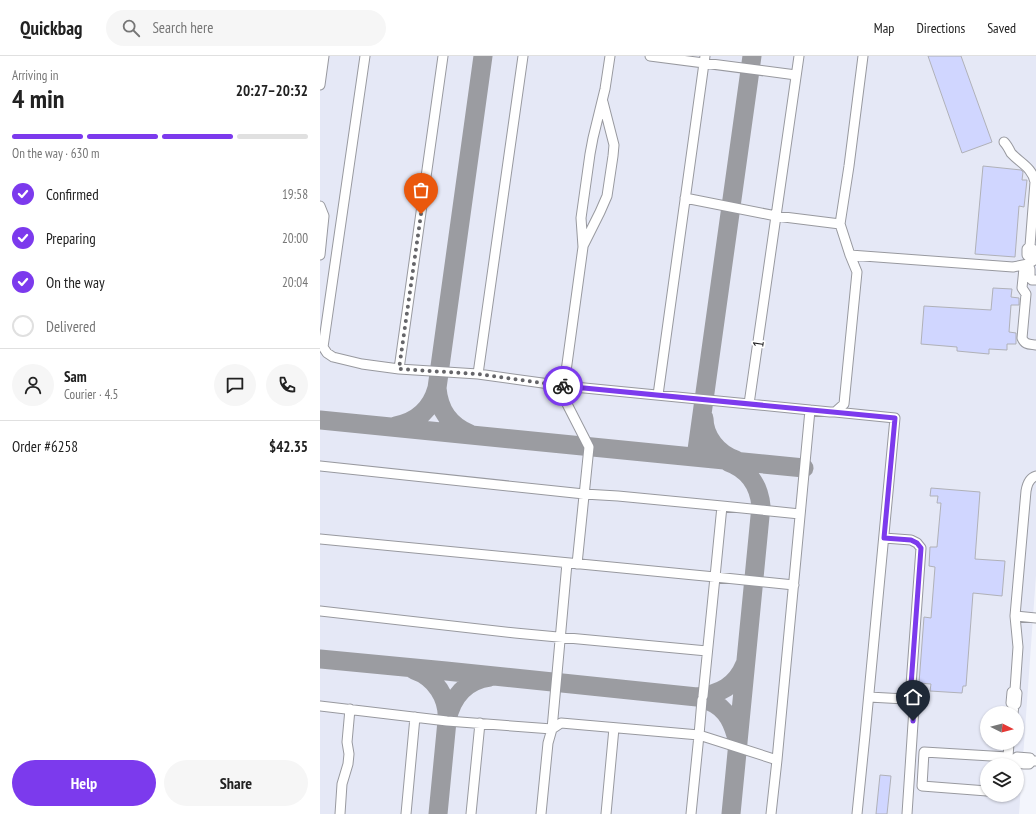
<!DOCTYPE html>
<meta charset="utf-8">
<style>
body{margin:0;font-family:"PT Sans Narrow",sans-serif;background:#f6f6f6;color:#222;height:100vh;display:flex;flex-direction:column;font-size:15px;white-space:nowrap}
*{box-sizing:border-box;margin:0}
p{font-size:13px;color:#767676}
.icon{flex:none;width:22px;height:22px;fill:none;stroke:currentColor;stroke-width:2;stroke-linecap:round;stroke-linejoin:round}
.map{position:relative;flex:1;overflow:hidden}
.drawer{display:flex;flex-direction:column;background:#fff;width:320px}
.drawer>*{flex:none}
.needle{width:26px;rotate:96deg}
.controls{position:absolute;left:660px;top:650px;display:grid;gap:8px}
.controls a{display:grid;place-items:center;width:44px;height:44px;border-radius:50%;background:#fff;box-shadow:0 1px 3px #0004;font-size:20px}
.pin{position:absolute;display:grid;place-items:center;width:34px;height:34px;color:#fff;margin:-41px -17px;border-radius:50% 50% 50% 0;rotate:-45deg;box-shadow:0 0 4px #0007}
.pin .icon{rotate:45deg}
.courier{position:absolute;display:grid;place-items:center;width:40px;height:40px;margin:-20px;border:3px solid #7c3aed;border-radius:50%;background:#fff;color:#222;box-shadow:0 1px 5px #0007}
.overview em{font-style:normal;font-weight:800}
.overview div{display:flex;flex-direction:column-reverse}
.overview{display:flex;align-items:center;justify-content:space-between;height:68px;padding:0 12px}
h1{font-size:26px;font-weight:800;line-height:30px}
.bar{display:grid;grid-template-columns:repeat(4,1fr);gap:6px 4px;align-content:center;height:48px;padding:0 12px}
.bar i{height:5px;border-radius:3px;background:#e0e0e0}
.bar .selected{background:#7c3aed}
.bar p{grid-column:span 4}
.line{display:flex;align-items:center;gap:10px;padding:0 12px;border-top:1px solid #e0e0e0}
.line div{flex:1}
.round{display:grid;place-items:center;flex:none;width:42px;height:42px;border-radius:21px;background:#f6f6f6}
ol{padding:0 12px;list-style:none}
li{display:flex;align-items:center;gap:12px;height:44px}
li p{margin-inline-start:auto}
li .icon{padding:4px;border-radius:50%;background:#7c3aed;color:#fff;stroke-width:4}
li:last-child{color:#767676}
li i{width:22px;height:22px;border:2px solid #e0e0e0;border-radius:50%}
.button{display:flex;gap:8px;margin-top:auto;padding:8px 12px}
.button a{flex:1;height:46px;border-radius:24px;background:#7c3aed;color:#fff;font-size:16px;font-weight:800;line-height:46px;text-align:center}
.button a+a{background:#f6f6f6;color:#222}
header{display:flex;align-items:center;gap:24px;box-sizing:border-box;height:56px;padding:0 20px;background:#fff;border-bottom:1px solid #e0e0e0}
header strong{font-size:19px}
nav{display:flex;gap:22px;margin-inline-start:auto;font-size:14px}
.search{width:280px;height:36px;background:#f6f6f6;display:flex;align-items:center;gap:10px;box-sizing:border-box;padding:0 14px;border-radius:22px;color:#767676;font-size:15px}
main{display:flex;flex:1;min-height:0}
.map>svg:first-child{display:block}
</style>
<header>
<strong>Quickbag</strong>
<div class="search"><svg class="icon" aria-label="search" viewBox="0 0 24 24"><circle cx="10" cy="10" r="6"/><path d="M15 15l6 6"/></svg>Search here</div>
<nav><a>Map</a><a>Directions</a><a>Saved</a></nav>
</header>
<main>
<section class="drawer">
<div class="overview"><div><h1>4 min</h1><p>Arriving in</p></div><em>20:27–20:32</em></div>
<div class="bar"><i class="selected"></i><i class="selected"></i><i class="selected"></i><i></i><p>On the way · 630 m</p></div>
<ol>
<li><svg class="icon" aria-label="check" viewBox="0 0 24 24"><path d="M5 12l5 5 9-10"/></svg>Confirmed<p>19:58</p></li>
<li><svg class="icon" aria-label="check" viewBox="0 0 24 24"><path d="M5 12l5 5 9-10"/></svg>Preparing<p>20:00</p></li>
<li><svg class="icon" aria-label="check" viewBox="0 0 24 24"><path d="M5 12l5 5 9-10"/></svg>On the way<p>20:04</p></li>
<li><i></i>Delivered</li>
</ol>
<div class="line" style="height:72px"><a class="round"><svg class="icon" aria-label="person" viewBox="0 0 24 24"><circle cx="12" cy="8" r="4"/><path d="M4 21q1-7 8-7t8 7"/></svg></a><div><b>Sam</b><p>Courier · 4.5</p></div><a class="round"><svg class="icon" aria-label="chat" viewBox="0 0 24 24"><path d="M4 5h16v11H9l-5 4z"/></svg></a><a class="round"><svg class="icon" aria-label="phone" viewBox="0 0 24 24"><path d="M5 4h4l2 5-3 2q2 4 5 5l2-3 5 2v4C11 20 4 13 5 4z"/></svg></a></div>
<div class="line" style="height:52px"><div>Order #6258</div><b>$42.35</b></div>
<div class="button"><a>Help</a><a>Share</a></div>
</section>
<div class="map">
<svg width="716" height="758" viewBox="0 0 716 758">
<rect width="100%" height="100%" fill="#f3f5fc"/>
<!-- built -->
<path fill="#e5e8f6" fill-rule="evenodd" d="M0 0H716V519L699 758H0ZM667 657H697V687H667ZM667 709H697V739H667Z"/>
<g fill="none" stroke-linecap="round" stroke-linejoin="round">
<!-- taxiway -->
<path stroke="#9b9ca1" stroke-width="19" d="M117 332C119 354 129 369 150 378
M384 362C384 381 398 398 416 404
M0 364 484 412
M75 370C97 366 111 354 117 332L163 0
M376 401 432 0
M408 406C428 413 439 429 441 450L411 758
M0 603 126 615 377 641C381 642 385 643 389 645 408 652 414 670 418 687
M94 614C115 621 129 642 127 665L118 758
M377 641C400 638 416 630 425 608
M127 664C132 641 146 624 170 621"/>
</g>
<!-- building -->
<path fill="#d0d6ff" stroke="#b0b1b8" d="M608 0H641L672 86 642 97Z
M663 110 701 114 703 116 702 124H707L704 151 699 150 695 201 655 198Z
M673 232 692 233 691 241 699 242V249H691L689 276 696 277V288H687V294L669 293V298L637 295V291L601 288 604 250 671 254Z
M611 432 660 436 655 503 685 505 682 540 653 537 646 630H643L642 637 610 635 611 628 599 627 604 561 611 562 615 511 609 510 610 491H617L621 447H617L618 440H610Z
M560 719 571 720 567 758H556Z"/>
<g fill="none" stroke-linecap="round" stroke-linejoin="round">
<!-- minor casing -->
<g stroke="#98999f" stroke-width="11">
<path id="minor" d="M45 0 3 291 7 297 13 301 42 308 79 313 158 318
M203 0 158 318 244 330 429 348
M330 0 476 19
M479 0 429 348 510 356H515L524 348 537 216 530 199 520 168
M0 29 4 0
M684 86C687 89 689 93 691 97 700 107 712 111 715 126L710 190
M365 142 456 160 520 168 529 110 543 0
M0 150 4 160 0 199
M263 190 280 156 287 140 293 100 294 89 283 46
M530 199 693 211 708 208 716 203
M715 203 714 201 710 202 707 199V193L710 190 716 197
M708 208 707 211 710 213V222L712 224H716
M707 211 704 212 702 232 706 238 702 282C705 289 709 288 716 289
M79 313 123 0
M338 339 385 0
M515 356 575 362 545 679 537 758
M0 410 264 438 298 440 402 450 395 521 474 529
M716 420C709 422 707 429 706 435L695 560 716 562
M402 450 480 458
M0 483 395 521 383 640
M257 508 269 391 247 348 244 330 263 191 261 162 270 98 273 82 285 33 290 0
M0 555 195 577 387 595
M695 634 698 591 695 560
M549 641 585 643H590L601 492 597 487 591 484 564 482
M382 644 379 679 457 704 490 354
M0 650 127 665 232 673 228 687 221 758
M693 657 694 650 696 648 697 637 695 634 692 636 691 647 694 650
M232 673 241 667 379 679 371 758
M232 673 247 507
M689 687 688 701 689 702 692 703
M712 705 710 702 697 701 693 704C698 708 703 708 709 708L712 705H716
M667 735 602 730 604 696 688 701
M20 758 22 728 28 708 29 698 27 686 30 653
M86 758 95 661
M151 758 160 667
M286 758 294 672
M451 758 457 704
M587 758 594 652 590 643"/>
</g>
<!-- minor -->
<use href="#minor" stroke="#fff" stroke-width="9"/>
</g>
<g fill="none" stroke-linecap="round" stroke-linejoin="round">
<!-- done -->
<path stroke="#656569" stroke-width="4" stroke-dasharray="0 7.2" d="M101 158 79 313 158 318 243 330"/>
<!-- route -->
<path stroke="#7c3aed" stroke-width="5" d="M243 330 575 362 564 482 591 484 597 487 601 492 590 643 594 652 593 665"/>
</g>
<g text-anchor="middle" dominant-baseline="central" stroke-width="3.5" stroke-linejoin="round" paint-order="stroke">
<!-- street labels -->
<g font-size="15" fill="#18181a" stroke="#fff">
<text transform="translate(438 288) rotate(-82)">1</text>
</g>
</g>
</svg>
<div class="controls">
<a><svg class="needle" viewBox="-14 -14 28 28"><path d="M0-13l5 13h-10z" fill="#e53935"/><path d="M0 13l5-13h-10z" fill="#767676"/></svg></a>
<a><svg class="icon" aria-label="layers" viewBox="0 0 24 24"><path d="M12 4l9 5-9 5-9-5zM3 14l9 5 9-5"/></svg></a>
</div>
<div class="pin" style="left:101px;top:158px;background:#ea580c"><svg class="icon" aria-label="bag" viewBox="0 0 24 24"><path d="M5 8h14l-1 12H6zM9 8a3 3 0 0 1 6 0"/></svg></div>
<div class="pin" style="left:593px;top:665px;background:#1f2937"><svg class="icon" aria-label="home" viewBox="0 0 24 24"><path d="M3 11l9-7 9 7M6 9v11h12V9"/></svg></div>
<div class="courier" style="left:243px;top:330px"><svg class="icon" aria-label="bike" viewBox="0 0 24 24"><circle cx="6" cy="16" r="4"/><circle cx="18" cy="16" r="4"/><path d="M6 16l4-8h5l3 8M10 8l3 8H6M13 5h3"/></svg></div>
</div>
</main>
